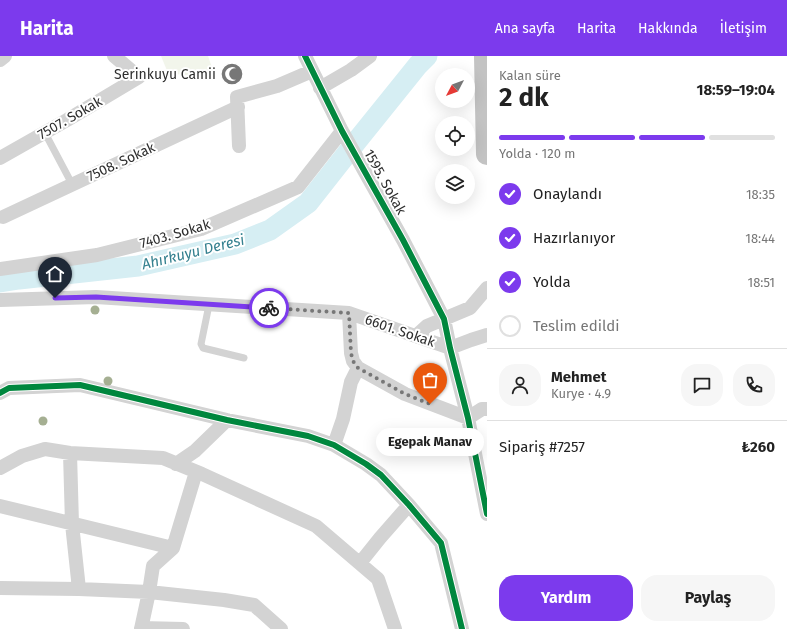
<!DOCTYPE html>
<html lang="tr">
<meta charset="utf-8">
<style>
body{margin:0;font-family:"Fira Sans",sans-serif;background:#f6f6f6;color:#222;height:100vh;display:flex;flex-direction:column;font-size:15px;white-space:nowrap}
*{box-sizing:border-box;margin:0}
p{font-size:13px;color:#767676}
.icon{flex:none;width:22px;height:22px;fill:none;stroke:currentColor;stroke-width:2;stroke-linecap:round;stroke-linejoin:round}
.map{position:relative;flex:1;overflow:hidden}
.sheet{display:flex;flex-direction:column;background:#fff;width:300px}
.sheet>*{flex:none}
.needle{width:26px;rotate:229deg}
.buttons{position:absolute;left:435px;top:12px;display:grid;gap:8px}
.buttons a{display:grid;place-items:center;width:40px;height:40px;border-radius:50%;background:#fff;box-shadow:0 4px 16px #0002;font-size:20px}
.pin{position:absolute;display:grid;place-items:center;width:34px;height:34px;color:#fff;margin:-41px -17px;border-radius:50% 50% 50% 0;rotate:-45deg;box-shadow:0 0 4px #0007}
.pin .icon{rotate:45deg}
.courier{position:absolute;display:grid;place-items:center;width:40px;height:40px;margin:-20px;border:3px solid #7c3aed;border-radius:50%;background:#fff;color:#222;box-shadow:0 1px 5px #0007}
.bubble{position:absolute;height:28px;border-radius:14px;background:#fff;box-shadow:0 4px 16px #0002;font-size:13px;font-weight:700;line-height:28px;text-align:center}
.summary em{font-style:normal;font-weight:700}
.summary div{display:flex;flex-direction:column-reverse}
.summary{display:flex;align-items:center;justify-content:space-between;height:68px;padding:0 12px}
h1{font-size:26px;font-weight:700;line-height:30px}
.bar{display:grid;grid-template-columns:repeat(4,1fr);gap:6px 4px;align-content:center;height:48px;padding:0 12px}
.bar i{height:5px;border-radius:3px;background:#e0e0e0}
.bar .current{background:#7c3aed}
.bar p{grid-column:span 4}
.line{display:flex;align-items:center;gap:10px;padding:0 12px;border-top:1px solid #e0e0e0}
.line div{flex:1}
.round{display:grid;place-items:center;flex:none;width:42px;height:42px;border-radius:16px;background:#f6f6f6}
ol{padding:0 12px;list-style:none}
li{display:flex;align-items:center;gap:12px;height:44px}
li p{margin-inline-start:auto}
li .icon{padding:4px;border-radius:50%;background:#7c3aed;color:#fff;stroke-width:4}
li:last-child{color:#767676}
li i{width:22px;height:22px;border:2px solid #e0e0e0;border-radius:50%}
.cta{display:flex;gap:8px;margin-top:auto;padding:8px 12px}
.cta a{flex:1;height:46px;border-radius:16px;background:#7c3aed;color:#fff;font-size:16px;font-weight:700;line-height:46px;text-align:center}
.cta a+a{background:#f6f6f6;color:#222}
header{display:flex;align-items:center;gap:24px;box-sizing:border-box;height:56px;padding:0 20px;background:#7c3aed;color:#fff}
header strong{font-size:19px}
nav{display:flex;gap:22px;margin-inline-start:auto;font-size:14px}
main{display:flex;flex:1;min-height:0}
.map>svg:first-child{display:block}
</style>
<header>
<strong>Harita</strong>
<nav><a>Ana sayfa</a><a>Harita</a><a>Hakkında</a><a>İletişim</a></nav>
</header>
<main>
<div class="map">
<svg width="487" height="573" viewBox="0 0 487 573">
<rect width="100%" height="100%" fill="#fff"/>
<!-- green -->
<path fill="#f2f5eb" d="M161 0H208L216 23 168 17Z"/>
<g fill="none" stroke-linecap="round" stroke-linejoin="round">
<!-- river -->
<path stroke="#d6eef3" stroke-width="21" d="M0 226 19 223 138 210 235 188 270 174 308 147 356 86 418 9 427 0"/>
<!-- service -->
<path stroke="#d3d3d3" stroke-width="7" d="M45 77 72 128
M209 249 201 288 203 292 244 302"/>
<!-- minor -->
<path stroke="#d3d3d3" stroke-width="14" d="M305 0 342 75 403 184 444 263 450 292 468 362 487 458
M0 4 5 0
M320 32 351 14 370 0
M239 90 237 41 277 30 312 15
M0 102 67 64 139 21 114 0
M3 161 238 51
M0 213 97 199 201 173 298 131 342 75
M0 244 96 241 189 247 349 257 450 292 471 284 487 279
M349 257 351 297 353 305 358 312 405 338 468 362 482 353H487
M416 280 427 270 470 252 487 232
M0 337 9 332 80 329 227 364 308 380 334 389 366 408 381 419 409 449 441 487 462 573
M334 389 343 363 351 326 358 312
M70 397 72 468 79 533
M176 408 195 395 227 364
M0 412 22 400 45 393 70 397 163 402 202 418 316 470 378 523 395 573
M0 450 173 492
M360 507 380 482 409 449
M0 532 79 533 149 536 224 544 254 549 281 573
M141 572 183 573
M141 573 149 536 153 510 173 492 196 416"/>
<!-- trunk -->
<path stroke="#c3c3c3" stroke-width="22" d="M485 0 487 98"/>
<!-- cycleway casing -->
<g stroke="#fff" stroke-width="8">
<path id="cycleway" d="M305 0 342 75 403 184 444 263 450 292 468 362 487 458
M0 337 9 332 80 329 227 364 308 380 334 389 366 408 381 419 409 449 441 487 462 573"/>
</g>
<!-- cycleway -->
<use href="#cycleway" stroke="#00873e" stroke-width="6"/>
</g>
<!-- trees -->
<g fill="#a5af92">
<circle cx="95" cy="254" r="4.5"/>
<circle cx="108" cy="325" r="4.5"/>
<circle cx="43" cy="365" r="4.5"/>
</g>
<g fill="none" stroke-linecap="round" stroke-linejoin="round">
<!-- done -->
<path stroke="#777" stroke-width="4" stroke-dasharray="0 7.2" d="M269 252 349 257 351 297 353 305 358 312 405 338 430 348"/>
<!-- route -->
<path stroke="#7c3aed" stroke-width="5" d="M55 242 96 241 269 252"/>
</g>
<!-- icons -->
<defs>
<g id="mosque-disc" transform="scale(1.15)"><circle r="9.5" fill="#777" stroke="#fff"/><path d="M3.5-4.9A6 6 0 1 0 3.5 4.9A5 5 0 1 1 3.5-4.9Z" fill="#fff"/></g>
</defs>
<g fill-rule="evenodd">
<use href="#mosque-disc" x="232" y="18"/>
</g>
<g text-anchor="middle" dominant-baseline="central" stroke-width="4" stroke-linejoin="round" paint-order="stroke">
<!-- poi labels -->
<g font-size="14" fill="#2e2e2e" stroke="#fff" text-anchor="end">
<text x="216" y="18">Serinkuyu Camii</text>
</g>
<!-- street labels -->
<g font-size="14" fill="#2e2e2e" stroke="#fff">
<text transform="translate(70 62) rotate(-30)">7507. Sokak</text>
<text transform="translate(121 106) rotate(-25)">7508. Sokak</text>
<text transform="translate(385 126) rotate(61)">1595. Sokak</text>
<text transform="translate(175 178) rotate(-16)">7403. Sokak</text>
<text transform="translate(400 275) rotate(19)">6601. Sokak</text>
</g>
<!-- water labels -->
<g font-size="15" font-style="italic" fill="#34808f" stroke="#fff">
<text transform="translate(193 196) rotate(-14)">Ahırkuyu Deresi</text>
</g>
</g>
</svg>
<div class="buttons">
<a><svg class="needle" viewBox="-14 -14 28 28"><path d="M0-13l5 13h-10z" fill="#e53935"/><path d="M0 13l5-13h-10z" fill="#767676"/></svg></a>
<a><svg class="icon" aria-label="locate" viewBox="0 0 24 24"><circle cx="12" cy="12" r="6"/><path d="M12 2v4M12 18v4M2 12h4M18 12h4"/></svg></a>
<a><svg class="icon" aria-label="layers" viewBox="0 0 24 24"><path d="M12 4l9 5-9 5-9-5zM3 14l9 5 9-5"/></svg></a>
</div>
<div class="pin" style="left:430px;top:348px;background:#ea580c"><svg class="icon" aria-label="bag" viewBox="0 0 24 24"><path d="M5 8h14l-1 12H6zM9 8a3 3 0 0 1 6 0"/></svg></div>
<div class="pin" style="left:55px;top:242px;background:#1f2937"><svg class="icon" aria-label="home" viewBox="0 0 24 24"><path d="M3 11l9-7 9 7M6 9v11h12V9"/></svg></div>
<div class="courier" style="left:269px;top:252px"><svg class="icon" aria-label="bike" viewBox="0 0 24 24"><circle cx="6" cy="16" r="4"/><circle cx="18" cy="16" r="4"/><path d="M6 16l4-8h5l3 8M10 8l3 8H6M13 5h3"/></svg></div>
<div class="bubble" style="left:376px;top:372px;width:108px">Egepak Manav</div>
</div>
<section class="sheet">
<div class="summary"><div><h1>2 dk</h1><p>Kalan süre</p></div><em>18:59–19:04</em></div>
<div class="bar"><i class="current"></i><i class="current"></i><i class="current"></i><i></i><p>Yolda · 120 m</p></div>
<ol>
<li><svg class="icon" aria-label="check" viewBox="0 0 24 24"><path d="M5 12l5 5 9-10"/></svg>Onaylandı<p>18:35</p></li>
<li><svg class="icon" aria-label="check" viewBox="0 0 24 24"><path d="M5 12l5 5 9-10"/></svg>Hazırlanıyor<p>18:44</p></li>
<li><svg class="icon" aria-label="check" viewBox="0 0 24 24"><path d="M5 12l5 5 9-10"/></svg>Yolda<p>18:51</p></li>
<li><i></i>Teslim edildi</li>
</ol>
<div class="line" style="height:72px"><a class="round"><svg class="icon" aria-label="person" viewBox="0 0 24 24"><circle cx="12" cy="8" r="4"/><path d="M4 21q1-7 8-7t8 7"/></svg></a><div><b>Mehmet</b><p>Kurye · 4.9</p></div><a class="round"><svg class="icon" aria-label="chat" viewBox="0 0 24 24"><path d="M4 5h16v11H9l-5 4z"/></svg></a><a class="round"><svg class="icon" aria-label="phone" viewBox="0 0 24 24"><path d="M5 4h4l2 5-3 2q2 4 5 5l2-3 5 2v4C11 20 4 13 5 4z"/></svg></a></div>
<div class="line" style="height:52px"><div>Sipariş #7257</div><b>₺260</b></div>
<div class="cta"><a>Yardım</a><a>Paylaş</a></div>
</section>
</main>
